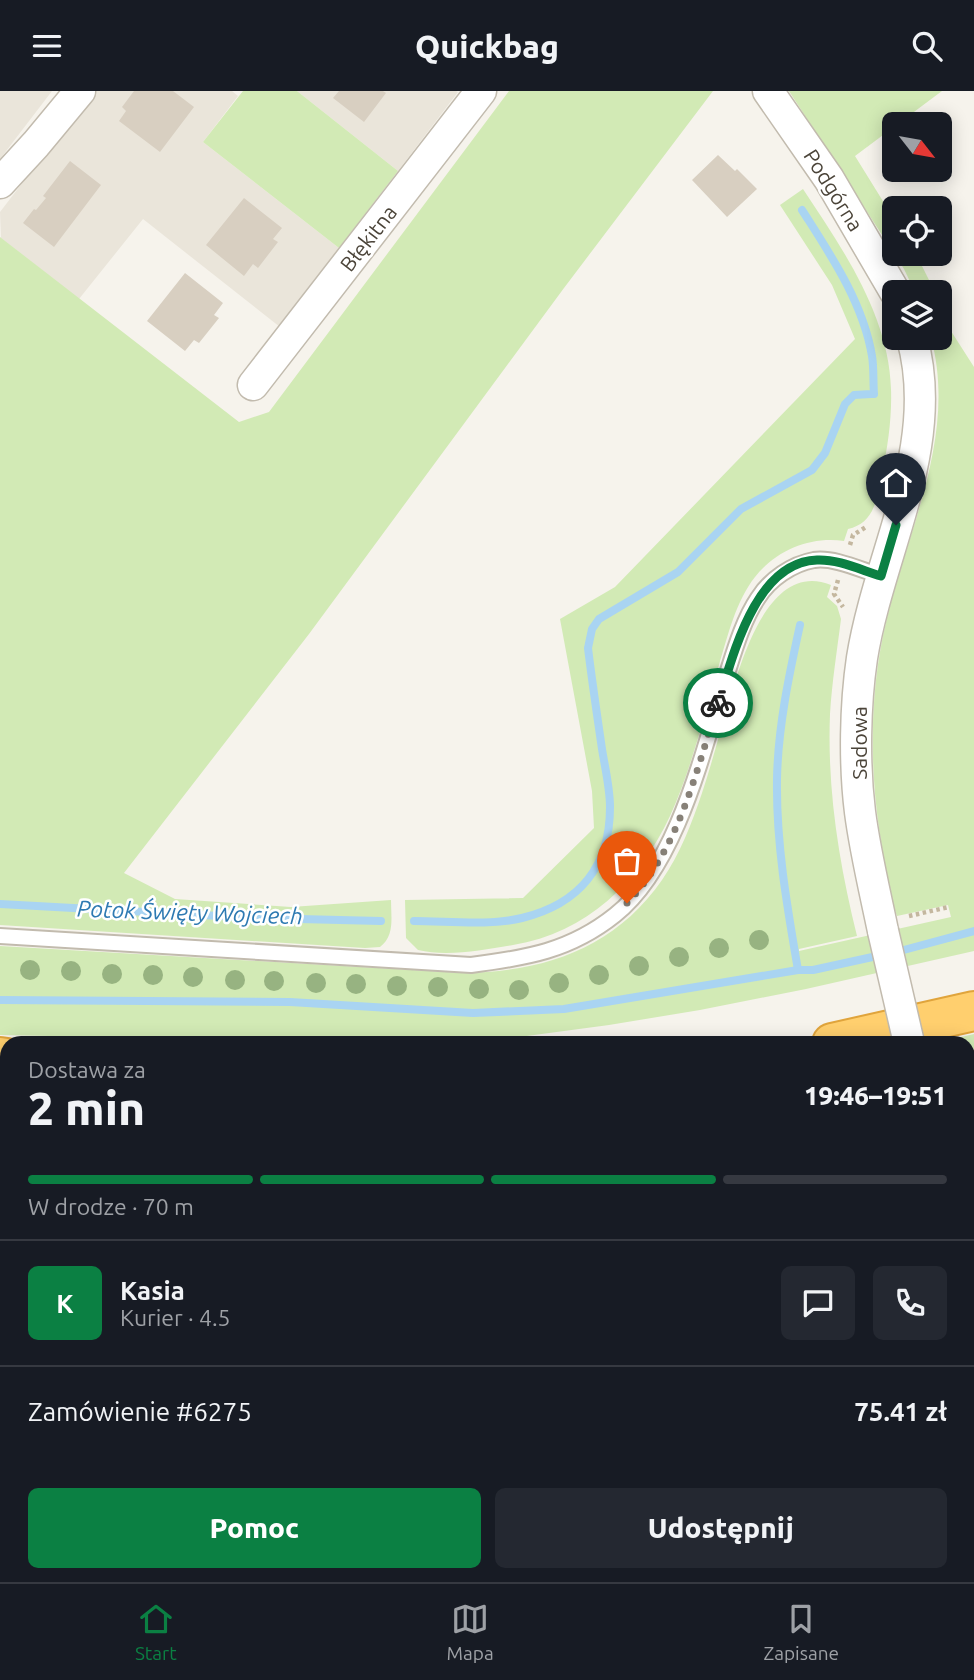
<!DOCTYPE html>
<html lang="pl">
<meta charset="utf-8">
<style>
body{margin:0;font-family:Ubuntu,sans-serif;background:#242831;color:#f1f3f6;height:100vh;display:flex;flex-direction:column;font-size:26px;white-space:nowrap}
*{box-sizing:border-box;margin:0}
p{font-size:23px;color:#9ea1a6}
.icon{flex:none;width:38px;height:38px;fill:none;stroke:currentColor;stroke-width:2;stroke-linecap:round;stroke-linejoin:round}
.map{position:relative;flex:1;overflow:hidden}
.side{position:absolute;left:0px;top:945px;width:975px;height:546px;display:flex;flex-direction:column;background:#171b24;border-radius:21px 21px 0 0;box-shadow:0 4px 18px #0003}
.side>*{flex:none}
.needle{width:46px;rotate:121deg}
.controls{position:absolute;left:882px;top:21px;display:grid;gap:14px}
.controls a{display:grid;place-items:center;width:70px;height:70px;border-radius:10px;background:#171b24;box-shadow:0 4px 18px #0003;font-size:35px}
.pin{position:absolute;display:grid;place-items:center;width:60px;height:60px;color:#fff;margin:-72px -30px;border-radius:50% 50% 50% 0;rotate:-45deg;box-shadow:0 0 7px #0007}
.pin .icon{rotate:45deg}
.courier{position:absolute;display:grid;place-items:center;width:70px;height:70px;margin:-35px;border:5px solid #0b8043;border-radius:50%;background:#fff;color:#222;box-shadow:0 2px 9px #0007}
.summary em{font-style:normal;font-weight:800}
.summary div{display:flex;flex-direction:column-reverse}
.summary{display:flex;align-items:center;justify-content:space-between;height:119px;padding:0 28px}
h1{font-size:46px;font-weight:800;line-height:52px}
.bar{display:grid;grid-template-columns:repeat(4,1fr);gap:10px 7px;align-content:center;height:84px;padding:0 28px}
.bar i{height:9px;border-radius:5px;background:#363941}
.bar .selected{background:#0b8043}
.bar p{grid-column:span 4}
.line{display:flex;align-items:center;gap:18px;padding:0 28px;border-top:2px solid #363941}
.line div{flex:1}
.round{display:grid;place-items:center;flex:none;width:74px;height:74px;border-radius:10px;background:#242831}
.cta{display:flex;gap:14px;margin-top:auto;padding:14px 28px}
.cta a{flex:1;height:80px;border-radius:10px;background:#0b8043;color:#fff;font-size:28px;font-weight:800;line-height:80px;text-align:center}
.cta a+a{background:#242831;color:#f1f3f6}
header{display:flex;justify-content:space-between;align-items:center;height:91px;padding:0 28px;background:#171b24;font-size:32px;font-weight:800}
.tab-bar{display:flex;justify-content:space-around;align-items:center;height:98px;border-top:2px solid #363941;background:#171b24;font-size:19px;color:#9ea1a6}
.tab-bar a{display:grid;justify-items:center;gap:4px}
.tab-bar .selected{color:#0b8043}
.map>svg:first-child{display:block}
</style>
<header><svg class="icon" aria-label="menu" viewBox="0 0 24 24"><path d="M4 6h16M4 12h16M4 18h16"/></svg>Quickbag<svg class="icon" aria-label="search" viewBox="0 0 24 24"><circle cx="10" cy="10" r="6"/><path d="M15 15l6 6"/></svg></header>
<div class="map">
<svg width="974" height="1491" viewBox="0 0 974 1491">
<rect width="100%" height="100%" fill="#f6f3ec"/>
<!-- residential -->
<path fill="#eae5da" d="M0 0H52L0 68Z
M93 0H232L238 5 203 51 339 157 280 236 143 128 79 208 1 147 0 121Z
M297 0H456L458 1 398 80Z"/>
<!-- green -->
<path fill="#d2eab5" d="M243 0H297L398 80 339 157 203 51Z
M509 0H713L564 197 309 543 124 782 175 808 291 816 391 809C391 826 395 845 380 856L365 857 0 834V146L239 331 269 321Z
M789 0H942L855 65 894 128V163H916L935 201H915L904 178Z
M803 98C842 157 889 224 891 298 892 326 888 355 882 383 877 407 875 432 848 438L844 450C811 445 776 459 755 486 736 510 728 544 719 574 704 624 692 677 670 725 639 791 587 842 513 854 484 859 447 866 418 859L406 847 405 809 523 807 594 737 592 700 560 528 615 496 855 248 832 194 780 114Z
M940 219 942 226 974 276V860L806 898 700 919 609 934 496 949 398 952 0 944V855L464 882C544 881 615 857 662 789 680 763 692 732 702 702 711 675 718 648 726 621 739 578 766 468 831 494L827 506 837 515 841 528C837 560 832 591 830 623 827 699 839 772 857 845L799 858V860L951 826 948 814 897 825 889 802 891 801C870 712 865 616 887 527 909 436 957 342 931 247H940Z
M974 943V958L968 959V952H935Z
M974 1040V1081L968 1083V1042Z
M974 1094V1174L968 1146V1096Z
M0 1159H7V1241L0 1242Z
M0 1266H7V1484H251L260 1491H0Z
M828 1484H899L905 1491H834Z"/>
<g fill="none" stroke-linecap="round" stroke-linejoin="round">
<!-- stream -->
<path stroke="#a9d4f2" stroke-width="8" d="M802 119C830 163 863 211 872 265 874 277 873 290 874 303
M0 813 258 827 381 830
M414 830C447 830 490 835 522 827 579 813 610 776 610 716 610 697 605 677 602 658 597 624 592 590 588 557L592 538 599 528 678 481 741 418 812 379 825 362 845 313 854 304 871 303
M798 879C787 815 776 752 777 688 778 636 789 584 800 534
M0 909 290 911 473 922 564 918 798 879H813L900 860 974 840
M968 1062 974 1061
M0 1197 7 1196
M0 1286 7 1285"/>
</g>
<!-- building -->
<path fill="#d8cfc1" d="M134 0H173L194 16 160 61 119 30 126 20 122 16Z
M339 0H383L386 2 364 31 333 7Z
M718 64 735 80 737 78 757 98 727 126 692 89Z
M70 70 101 94 54 156 23 132 34 118 36 119 46 107 43 105Z
M244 107 282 137 273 148 278 151 258 177 253 173 244 185 206 154Z
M185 182 223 212 214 224 219 227 199 252 194 249 185 260 147 230Z"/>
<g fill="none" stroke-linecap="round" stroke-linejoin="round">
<!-- lane casing -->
<g stroke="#c2bbae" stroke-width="18">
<path id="lane" d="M0 845 471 874C526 867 570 860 615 824 677 775 703 660 726 586 734 561 743 529 758 507 770 488 792 473 814 469 834 466 861 479 881 485
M0 1256 7 1255"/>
</g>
<!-- street casing -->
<g stroke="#c2bbae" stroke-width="33">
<path id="street" d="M768 0 829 88 895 201
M0 92 36 53 80 0
M253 294 481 0
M883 840C875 801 865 760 860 721 854 673 855 614 862 567 879 461 942 355 912 247
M968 1216 974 1244
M968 1423 974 1400
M938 1491 941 1484"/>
</g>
<!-- highway casing -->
<g stroke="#e0a43c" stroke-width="42">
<path id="highway" d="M832 952 974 920
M0 966 7 967
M968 982 974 980
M0 1039 7 1038
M0 1122 7 1121"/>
</g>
<!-- path -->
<path stroke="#c4b79f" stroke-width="4.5" stroke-dasharray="3.5 3.5" stroke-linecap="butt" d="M850 454 853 444 866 436
M838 489 834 503 843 516
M909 825 949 816
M968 1094 974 1092"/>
<!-- lane -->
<use href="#lane" stroke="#fff" stroke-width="14"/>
<!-- street -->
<use href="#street" stroke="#fff" stroke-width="30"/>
<!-- highway -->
<use href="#highway" stroke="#ffcf6e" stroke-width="38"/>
<!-- street-bridge casing -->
<g stroke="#c2bbae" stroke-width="33" stroke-linecap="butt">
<path id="street-bridge" d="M883 840 909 952"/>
</g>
<!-- street-bridge -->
<use href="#street-bridge" stroke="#fff" stroke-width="30"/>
</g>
<!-- trees -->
<g fill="#97b381">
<circle cx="759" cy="849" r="10"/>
<circle cx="719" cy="857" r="10"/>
<circle cx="679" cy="866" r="10"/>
<circle cx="639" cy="875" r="10"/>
<circle cx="30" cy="879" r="10"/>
<circle cx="71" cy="880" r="10"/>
<circle cx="112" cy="883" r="10"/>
<circle cx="153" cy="884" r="10"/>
<circle cx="599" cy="884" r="10"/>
<circle cx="193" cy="886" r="10"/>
<circle cx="235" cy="889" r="10"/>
<circle cx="274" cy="890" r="10"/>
<circle cx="316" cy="892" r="10"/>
<circle cx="559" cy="892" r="10"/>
<circle cx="356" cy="893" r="10"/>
<circle cx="397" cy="895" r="10"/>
<circle cx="438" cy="896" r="10"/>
<circle cx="479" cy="898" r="10"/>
<circle cx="519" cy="899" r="10"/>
</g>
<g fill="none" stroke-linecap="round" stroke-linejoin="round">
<!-- done -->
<path stroke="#878178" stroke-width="7" stroke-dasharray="0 12.6" d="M627 812C679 758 696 681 718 612"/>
<!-- route -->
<path stroke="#0b8043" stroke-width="9" d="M718 612C733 565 755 471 817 469 838 468 861 479 881 485L896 434"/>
</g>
<g text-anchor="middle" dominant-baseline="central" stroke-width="5" stroke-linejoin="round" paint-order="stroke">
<!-- street labels -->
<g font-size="21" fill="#4b4439" stroke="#fff">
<text transform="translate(834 99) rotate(58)">Podgórna</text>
<text transform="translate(368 147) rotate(-52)">Błękitna</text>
<text transform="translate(859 652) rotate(-90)">Sadowa</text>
</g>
<!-- water labels -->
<g font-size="23" font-style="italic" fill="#2e7ab2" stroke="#fff">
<text transform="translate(190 821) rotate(2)">Potok Święty Wojciech</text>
</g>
</g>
</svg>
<div class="controls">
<a><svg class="needle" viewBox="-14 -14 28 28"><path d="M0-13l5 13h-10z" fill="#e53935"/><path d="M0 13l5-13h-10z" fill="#9ea1a6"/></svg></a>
<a><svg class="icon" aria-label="locate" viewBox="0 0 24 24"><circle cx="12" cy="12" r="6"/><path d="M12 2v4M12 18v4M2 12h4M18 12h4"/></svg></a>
<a><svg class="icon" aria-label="layers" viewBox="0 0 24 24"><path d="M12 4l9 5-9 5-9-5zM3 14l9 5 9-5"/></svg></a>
</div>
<div class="pin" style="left:627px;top:812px;background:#ea580c"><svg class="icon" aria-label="bag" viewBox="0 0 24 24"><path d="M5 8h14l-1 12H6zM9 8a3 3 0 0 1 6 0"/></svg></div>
<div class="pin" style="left:896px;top:434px;background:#1f2937"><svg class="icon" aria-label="home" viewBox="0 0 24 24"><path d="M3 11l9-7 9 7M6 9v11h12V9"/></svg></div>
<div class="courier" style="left:718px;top:612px"><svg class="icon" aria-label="bike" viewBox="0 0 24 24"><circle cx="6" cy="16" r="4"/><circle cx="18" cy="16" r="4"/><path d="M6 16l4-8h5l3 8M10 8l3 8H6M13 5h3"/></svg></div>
<section class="side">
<div class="summary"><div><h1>2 min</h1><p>Dostawa za</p></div><em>19:46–19:51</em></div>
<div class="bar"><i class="selected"></i><i class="selected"></i><i class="selected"></i><i></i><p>W drodze · 70 m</p></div>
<div class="line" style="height:126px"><b class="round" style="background:#0b8043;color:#fff">K</b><div><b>Kasia</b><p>Kurier · 4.5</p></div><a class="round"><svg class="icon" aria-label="chat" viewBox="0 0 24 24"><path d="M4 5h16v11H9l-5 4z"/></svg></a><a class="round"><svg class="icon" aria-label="phone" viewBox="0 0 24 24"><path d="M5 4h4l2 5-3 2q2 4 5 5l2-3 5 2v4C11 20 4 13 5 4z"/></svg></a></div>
<div class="line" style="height:91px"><div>Zamówienie #6275</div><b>75.41 zł</b></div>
<div class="cta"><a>Pomoc</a><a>Udostępnij</a></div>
</section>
</div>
<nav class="tab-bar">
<a class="selected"><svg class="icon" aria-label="home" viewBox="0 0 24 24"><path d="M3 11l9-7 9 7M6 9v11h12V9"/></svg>Start</a>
<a><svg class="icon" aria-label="map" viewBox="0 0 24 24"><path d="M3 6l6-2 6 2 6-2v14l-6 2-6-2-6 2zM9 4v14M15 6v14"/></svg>Mapa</a>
<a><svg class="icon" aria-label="saved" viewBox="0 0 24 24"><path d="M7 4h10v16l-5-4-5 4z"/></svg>Zapisane</a>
</nav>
